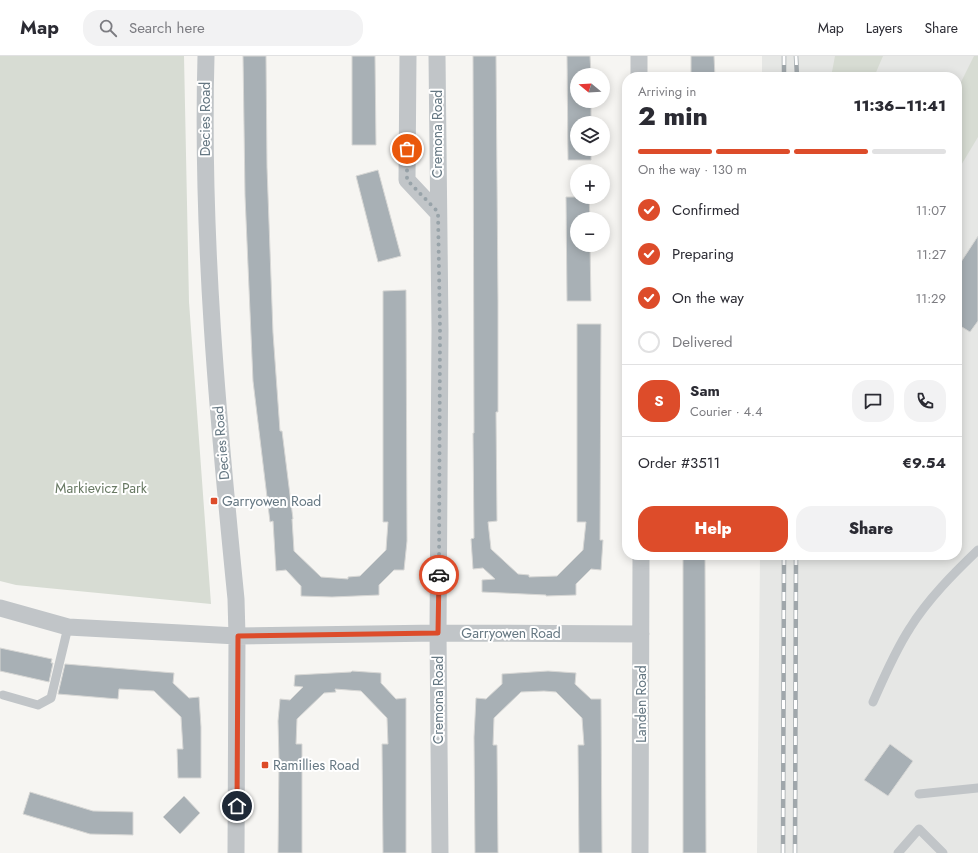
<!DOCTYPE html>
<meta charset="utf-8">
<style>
body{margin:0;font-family:Jost,sans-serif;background:#f2f2f3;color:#2b2b33;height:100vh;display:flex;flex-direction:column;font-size:15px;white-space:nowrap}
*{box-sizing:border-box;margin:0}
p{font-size:13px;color:#7c7c81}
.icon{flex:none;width:22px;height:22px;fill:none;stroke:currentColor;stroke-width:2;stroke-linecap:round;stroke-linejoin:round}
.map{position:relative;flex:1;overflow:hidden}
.sheet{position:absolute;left:622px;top:16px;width:340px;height:488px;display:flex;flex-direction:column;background:#fff;border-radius:16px;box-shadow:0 2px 10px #0003}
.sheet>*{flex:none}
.needle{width:26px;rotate:288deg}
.buttons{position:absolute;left:570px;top:12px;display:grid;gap:8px}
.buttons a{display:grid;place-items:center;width:40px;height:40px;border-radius:50%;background:#fff;box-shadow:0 2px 10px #0003;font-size:20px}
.pin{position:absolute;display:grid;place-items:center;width:34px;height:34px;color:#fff;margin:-17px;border:2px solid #fff;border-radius:50%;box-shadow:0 1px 4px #0007}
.courier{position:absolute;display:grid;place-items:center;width:40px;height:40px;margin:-20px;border:3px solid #dd4c2a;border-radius:50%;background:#fff;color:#222;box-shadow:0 1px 5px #0007}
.headline em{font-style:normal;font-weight:800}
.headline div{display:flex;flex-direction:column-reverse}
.headline{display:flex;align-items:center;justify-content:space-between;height:68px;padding:0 16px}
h1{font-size:26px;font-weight:800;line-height:30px}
.bar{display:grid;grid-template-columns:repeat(4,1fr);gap:6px 4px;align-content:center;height:48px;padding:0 16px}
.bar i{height:5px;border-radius:3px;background:#e1e1e2}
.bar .on{background:#dd4c2a}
.bar p{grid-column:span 4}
.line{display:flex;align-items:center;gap:10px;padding:0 16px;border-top:1px solid #e1e1e2}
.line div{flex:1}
.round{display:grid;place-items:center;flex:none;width:42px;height:42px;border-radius:16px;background:#f2f2f3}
ol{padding:0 16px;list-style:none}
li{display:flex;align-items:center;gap:12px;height:44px}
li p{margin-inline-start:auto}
li .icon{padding:4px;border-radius:50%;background:#dd4c2a;color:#fff;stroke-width:4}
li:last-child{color:#7c7c81}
li i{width:22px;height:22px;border:2px solid #e1e1e2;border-radius:50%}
.button{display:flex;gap:8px;margin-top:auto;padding:8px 16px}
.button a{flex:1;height:46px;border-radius:16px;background:#dd4c2a;color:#fff;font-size:16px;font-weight:800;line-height:46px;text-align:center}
.button a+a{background:#f2f2f3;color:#2b2b33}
header{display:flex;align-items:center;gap:24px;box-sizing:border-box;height:56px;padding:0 20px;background:#fff;border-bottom:1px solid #e1e1e2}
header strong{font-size:19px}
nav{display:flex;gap:22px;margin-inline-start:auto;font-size:14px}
.search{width:280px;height:36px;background:#f2f2f3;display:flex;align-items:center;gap:10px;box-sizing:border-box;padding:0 14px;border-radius:16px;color:#7c7c81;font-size:15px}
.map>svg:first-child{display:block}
</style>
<header>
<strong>Map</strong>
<div class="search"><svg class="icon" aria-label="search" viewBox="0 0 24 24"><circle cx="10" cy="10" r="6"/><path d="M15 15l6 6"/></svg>Search here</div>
<nav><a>Map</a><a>Layers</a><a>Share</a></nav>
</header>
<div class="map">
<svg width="978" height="797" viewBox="0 0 978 797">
<rect width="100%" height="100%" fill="#f6f5f2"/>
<!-- built -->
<path fill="#e6e7e5" d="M762 0H978V797H757L760 499H957V21H762Z"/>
<!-- green -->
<path fill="#d7dcd3" d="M0 0H184L189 246 211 548 16 529 0 525Z
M835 0H883L874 21H831Z
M974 0H978V81L957 116V34Z"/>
<!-- building -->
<path fill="#a8b0b5" stroke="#d7d7d5" d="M243 0H266L267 111 273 277 280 375H282L293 463H292L294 495 321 521 348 523V521L360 520 386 494 388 466H383V235L406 234 407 485 404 514H394L379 529V539L332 541 301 540V530L286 514 276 515 273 465 270 466 253 325 245 140Z
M352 0H375L376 89H352Z
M473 0H496L498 246V356H496L497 465 488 466 491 493 518 518 529 519V521L557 520 583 494 586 466H577V268H601L600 484H603L601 514 591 513 576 528V539L546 540V539L482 536V524L495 523 483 512 473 513 471 483 474 482 473 377H474Z
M567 0H590L591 19H577V45H591V67H577V93H591V104H568Z
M691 0H714L715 21H691Z
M378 114 401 200 378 206 356 120Z
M566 141H589L590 163H577V189H590L591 245H567Z
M978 180V265L970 276 957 268V212Z
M683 499H705L706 797H683Z
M0 592 52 603 51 607H53L49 626 0 615Z
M65 608 174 617 173 627 189 642 199 641 201 671V722H178L177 693H183L181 661 154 635 119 633 118 643 58 638Z
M352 615 381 617V627L396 643 406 642V797H383L382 688H388L387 662 361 635 335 633 336 636 324 637 297 663 296 688H302V797H278L279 703 278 665 280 643 290 644 303 631 294 630 295 619 351 616Z
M548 615 576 617 575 628 591 643H601L602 797H579L578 689H584L582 662 556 636 544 635 521 636 494 662 493 689H497L498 797H475L474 681 476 642 486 643 502 628V618Z
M890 688 913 705 888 740 864 724Z
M30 736 93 755 133 756V779L90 778 23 758Z
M184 740 200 757 180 778 163 761Z"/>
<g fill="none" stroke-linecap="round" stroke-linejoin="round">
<!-- service -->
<path stroke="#c1c5c8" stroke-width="9" d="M3 639 38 649 51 642 68 571
M873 646C884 621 895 595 910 572 928 543 954 517 978 494
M919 738 978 732
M898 797 919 773 943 797"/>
<!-- minor -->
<path stroke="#c1c5c8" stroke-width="17" d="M206 0C201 182 218 363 236 543L237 580 236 797
M408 0 407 124 437 156
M437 0 440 273 438 577 440 797
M639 0V21
M0 552 68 571 237 580 438 577 641 578
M640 797 641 499"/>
<!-- rail casing -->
<g stroke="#a0a7ab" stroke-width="4.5">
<path id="rail" d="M784 0V21
M796 0 797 21
M783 797 784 499
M795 797 796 499"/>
</g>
<!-- rail -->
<use href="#rail" stroke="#fff" stroke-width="3" stroke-dasharray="9" stroke-linecap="butt"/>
</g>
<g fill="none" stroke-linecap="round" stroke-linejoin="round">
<!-- done -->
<path stroke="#98a3a9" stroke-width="4" stroke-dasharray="0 7.2" d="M407 93V124L438 156 440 273 439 519"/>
<!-- route -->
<path stroke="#dd4c2a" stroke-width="5" d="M237 750 238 580 438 577 439 519"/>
</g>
<!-- markers -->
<g fill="#dd4c2a" stroke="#fff" stroke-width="1.5">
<rect x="210" y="441" width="8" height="8" rx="2"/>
<rect x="261" y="705" width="8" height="8" rx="2"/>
</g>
<g text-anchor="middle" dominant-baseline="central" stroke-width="4" stroke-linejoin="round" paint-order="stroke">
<!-- street labels -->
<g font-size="14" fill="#657782" stroke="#fff">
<text transform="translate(205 63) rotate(-90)">Decies Road</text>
<text transform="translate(437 78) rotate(-90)">Cremona Road</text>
<text transform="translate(221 387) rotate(-95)">Decies Road</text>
<text x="511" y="577">Garryowen Road</text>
<text transform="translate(438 644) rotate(-90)">Cremona Road</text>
<text transform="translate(641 648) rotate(-90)">Landen Road</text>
</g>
<!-- park labels -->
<g font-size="14" fill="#697a64" stroke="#fff">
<text x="101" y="432">Markievicz Park</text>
</g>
<!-- poi labels -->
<g font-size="14" fill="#657782" stroke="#fff" text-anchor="start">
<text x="222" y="445">Garryowen Road</text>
<text x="273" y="709">Ramillies Road</text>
</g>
</g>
</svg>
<div class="buttons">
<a><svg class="needle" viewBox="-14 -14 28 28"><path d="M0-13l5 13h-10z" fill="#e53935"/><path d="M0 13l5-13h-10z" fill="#7c7c81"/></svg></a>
<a><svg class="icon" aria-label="layers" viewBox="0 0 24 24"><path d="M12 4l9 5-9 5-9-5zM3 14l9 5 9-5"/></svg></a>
<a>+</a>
<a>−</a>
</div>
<div class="pin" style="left:407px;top:93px;background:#ea580c"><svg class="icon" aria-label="bag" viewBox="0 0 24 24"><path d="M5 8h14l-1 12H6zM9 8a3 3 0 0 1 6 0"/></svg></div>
<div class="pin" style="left:237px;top:750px;background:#1f2937"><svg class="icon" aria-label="home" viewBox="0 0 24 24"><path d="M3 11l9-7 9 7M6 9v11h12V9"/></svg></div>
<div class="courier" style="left:439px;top:519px"><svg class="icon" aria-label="car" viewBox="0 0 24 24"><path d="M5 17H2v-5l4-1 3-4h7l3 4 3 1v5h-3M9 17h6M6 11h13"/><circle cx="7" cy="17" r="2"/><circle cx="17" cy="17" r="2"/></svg></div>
<section class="sheet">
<div class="headline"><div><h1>2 min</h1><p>Arriving in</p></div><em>11:36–11:41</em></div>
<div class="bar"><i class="on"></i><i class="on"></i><i class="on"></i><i></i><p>On the way · 130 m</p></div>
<ol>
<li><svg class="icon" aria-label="check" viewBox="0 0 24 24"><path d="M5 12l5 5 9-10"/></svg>Confirmed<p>11:07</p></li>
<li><svg class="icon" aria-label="check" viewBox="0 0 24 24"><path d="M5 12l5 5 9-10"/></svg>Preparing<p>11:27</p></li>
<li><svg class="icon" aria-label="check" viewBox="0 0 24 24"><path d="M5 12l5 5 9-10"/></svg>On the way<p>11:29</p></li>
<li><i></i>Delivered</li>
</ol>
<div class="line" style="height:72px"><b class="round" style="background:#dd4c2a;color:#fff">S</b><div><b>Sam</b><p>Courier · 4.4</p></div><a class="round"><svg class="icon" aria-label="chat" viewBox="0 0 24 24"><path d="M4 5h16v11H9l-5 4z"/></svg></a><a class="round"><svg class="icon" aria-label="phone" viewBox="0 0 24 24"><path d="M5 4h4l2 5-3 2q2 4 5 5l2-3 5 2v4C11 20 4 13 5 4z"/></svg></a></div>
<div class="line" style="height:52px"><div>Order #3511</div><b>€9.54</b></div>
<div class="button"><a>Help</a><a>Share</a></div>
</section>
</div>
